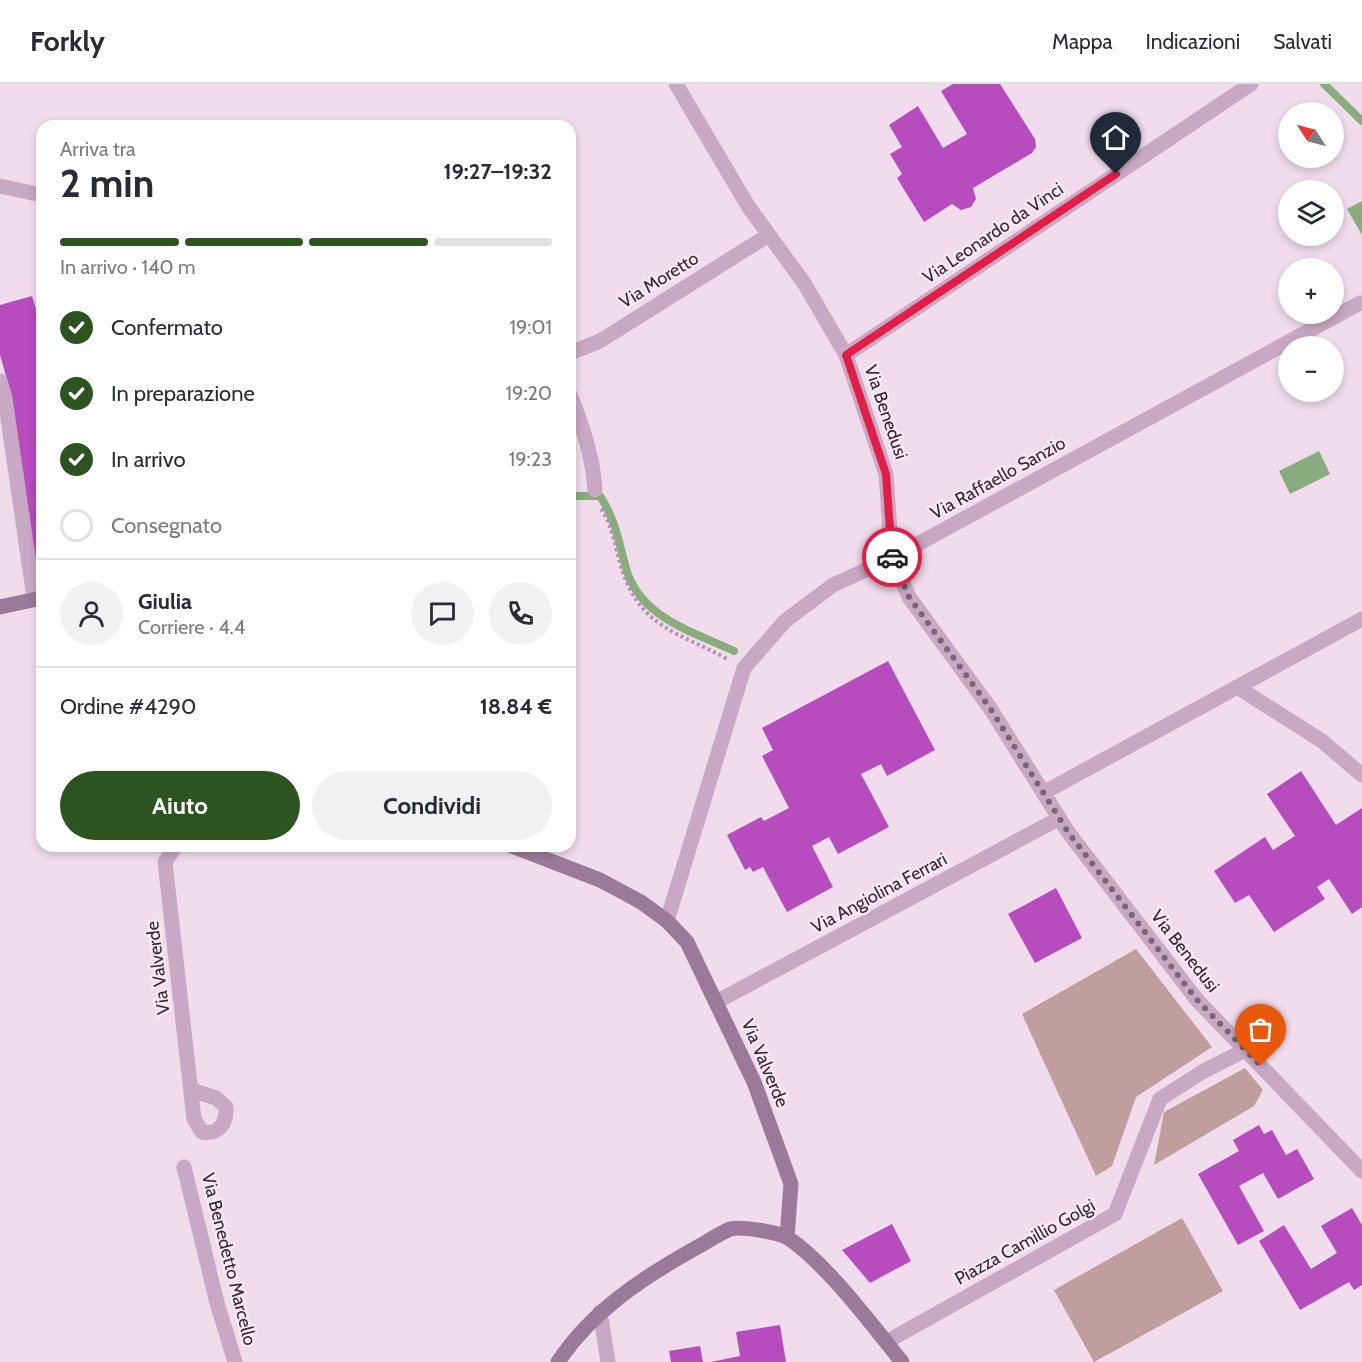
<!DOCTYPE html>
<html lang="it">
<meta charset="utf-8">
<style>
body{margin:0;font-family:Cabin,sans-serif;background:#f2f2f3;color:#2b2b33;height:100vh;display:flex;flex-direction:column;font-size:22px;white-space:nowrap}
*{box-sizing:border-box;margin:0}
p{font-size:20px;color:#7c7c81}
.icon{flex:none;width:33px;height:33px;fill:none;stroke:currentColor;stroke-width:2;stroke-linecap:round;stroke-linejoin:round}
.map{position:relative;flex:1;overflow:hidden}
.drawer{position:absolute;left:36px;top:36px;width:540px;height:732px;display:flex;flex-direction:column;background:#fff;border-radius:18px;box-shadow:0 3px 9px #0003}
.drawer>*{flex:none}
.needle{width:39px;rotate:306deg}
.controls{position:absolute;left:1278px;top:18px;display:grid;gap:12px}
.controls a{display:grid;place-items:center;width:66px;height:66px;border-radius:50%;background:#fff;box-shadow:0 3px 9px #0003;font-size:30px}
.pin{position:absolute;display:grid;place-items:center;width:51px;height:51px;color:#fff;margin:-62px -26px;border-radius:50% 50% 50% 0;rotate:-45deg;box-shadow:0 0 6px #0007}
.pin .icon{rotate:45deg}
.courier{position:absolute;display:grid;place-items:center;width:60px;height:60px;margin:-30px;border:4px solid #e11d48;border-radius:50%;background:#fff;color:#222;box-shadow:0 2px 8px #0007}
.head em{font-style:normal;font-weight:800}
.head div{display:flex;flex-direction:column-reverse}
.head{display:flex;align-items:center;justify-content:space-between;height:102px;padding:0 24px}
h1{font-size:39px;font-weight:800;line-height:45px}
.bar{display:grid;grid-template-columns:repeat(4,1fr);gap:9px 6px;align-content:center;height:72px;padding:0 24px}
.bar i{height:8px;border-radius:4px;background:#e1e1e2}
.bar .selected{background:#2d5420}
.bar p{grid-column:span 4}
.line{display:flex;align-items:center;gap:15px;padding:0 24px;border-top:2px solid #e1e1e2}
.line div{flex:1}
.round{display:grid;place-items:center;flex:none;width:63px;height:63px;border-radius:32px;background:#f2f2f3}
ol{padding:0 24px;list-style:none}
li{display:flex;align-items:center;gap:18px;height:66px}
li p{margin-inline-start:auto}
li .icon{padding:6px;border-radius:50%;background:#2d5420;color:#fff;stroke-width:4}
li:last-child{color:#7c7c81}
li i{width:33px;height:33px;border:3px solid #e1e1e2;border-radius:50%}
.primary-button{display:flex;gap:12px;margin-top:auto;padding:12px 24px}
.primary-button a{flex:1;height:69px;border-radius:36px;background:#2d5420;color:#fff;font-size:24px;font-weight:800;line-height:69px;text-align:center}
.primary-button a+a{background:#f2f2f3;color:#2b2b33}
header{display:flex;align-items:center;gap:36px;box-sizing:border-box;height:84px;padding:0 30px;background:#fff;border-bottom:2px solid #e1e1e2}
header strong{font-size:28px}
nav{display:flex;gap:33px;margin-inline-start:auto;font-size:21px}
.map>svg:first-child{display:block}
</style>
<header>
<strong>Forkly</strong>
<nav><a>Mappa</a><a>Indicazioni</a><a>Salvati</a></nav>
</header>
<div class="map">
<svg width="1362" height="1278" viewBox="0 0 1362 1278">
<rect width="100%" height="100%" fill="#f0dcec"/>
<!-- green -->
<path fill="#bf9e9d" d="M1136 865 1212 963 1136 1013 1112 1082 1096 1092 1022 930Z
M1245 984 1263 1006 1254 1022 1154 1081 1164 1028Z
M1182 1134 1223 1207 1094 1278 1054 1206Z"/>
<!-- water -->
<path fill="#89ac7c" d="M1362 117V151L1347 125Z
M1319 367 1330 390 1290 410 1279 387Z"/>
<g fill="none" stroke-linecap="round" stroke-linejoin="round">
<!-- stream -->
<path stroke="#89ac7c" stroke-width="8" d="M1324 0 1362 37
M570 412H600C614 433 619 457 625 481 638 533 691 547 734 567"/>
</g>
<!-- building -->
<path fill="#b74cbf" d="M953 0H1000L1035 55 1036 63 1032 69 973 104 976 115 971 123 961 126 952 120 924 138 897 94 902 90 890 70 902 63 889 41 918 22 943 64 967 50 941 7Z
M32 212 42 244V507H39L11 310 0 271V221Z
M888 577 935 666 887 692 881 680 861 690 889 743 838 770 829 753 812 762 833 803 787 828 763 783 753 788 750 783 745 786 727 751 761 733 764 737 789 724 762 672 773 666 762 644Z
M1301 687 1336 741 1362 724V823L1352 830 1329 795 1317 803 1325 815 1274 848 1249 811 1235 819 1214 787 1265 753 1273 766 1295 752 1267 710Z
M1056 804 1082 854 1035 879 1008 830Z
M1259 1041 1264 1050 1272 1046 1286 1071 1297 1065 1314 1095 1278 1115 1263 1089 1239 1102 1264 1147 1238 1161 1198 1090 1239 1067 1233 1056Z
M1352 1124 1362 1141V1201L1354 1206 1349 1198 1300 1226 1259 1157 1284 1141 1311 1185 1337 1169 1321 1142Z
M892 1140 911 1177 870 1199 842 1166Z
M780 1241 786 1278H711L740 1272 736 1248Z
M700 1262 703 1278H671L669 1267Z"/>
<g fill="none" stroke-linecap="round" stroke-linejoin="round">
<!-- path -->
<path stroke="#b393af" stroke-width="4" stroke-dasharray="3 3" stroke-linecap="butt" d="M601 425C613 441 616 468 622 486 642 545 679 548 727 575"/>
<!-- street -->
<path stroke="#c8a8c3" stroke-width="15" d="M676 0 748 122 804 199 846 271 886 390 892 474 909 513 990 624 1068 748 1197 916 1362 1087
M0 102 42 111
M570 269 600 257 767 152
M846 271 1251 0
M0 297 5 314 34 514
M570 311C583 342 593 373 595 406
M1237 603 1322 657 1362 691
M1043 709 1362 535
M176 762 165 778 194 1035 202 1048C219 1051 227 1039 226 1023L216 1014 191 1006
M667 837 744 584 785 537 833 501 892 474 1360 219
M718 917 1058 735
M184 1083 217 1219 235 1278
M600 1228 608 1278
M886 1258 1115 1130 1160 1015 1202 988 1245 966"/>
<!-- secondary -->
<path stroke="#9b7a99" stroke-width="15" d="M0 523 42 514
M512 762 600 796 641 818 667 837 687 858 754 998 791 1100 787 1153
M558 1278C591 1228 642 1194 694 1165 706 1159 718 1150 730 1145 740 1142 779 1148 788 1154 826 1179 873 1242 902 1278"/>
</g>
<g fill="none" stroke-linecap="round" stroke-linejoin="round">
<!-- done -->
<path stroke="#766775" stroke-width="6" stroke-dasharray="0 10.8" d="M892 473 909 513 990 624 1068 748 1197 916 1261 982"/>
<!-- route -->
<path stroke="#e11d48" stroke-width="8" d="M892 473 886 390 846 271 1116 90"/>
</g>
<g text-anchor="middle" dominant-baseline="central" stroke-width="5" stroke-linejoin="round" paint-order="stroke">
<!-- street labels -->
<g font-size="18" fill="#352835" stroke="#f8e8f4">
<text transform="translate(993 149) rotate(-34)">Via Leonardo da Vinci</text>
<text transform="translate(659 196) rotate(-32)">Via Moretto</text>
<text transform="translate(886 328) rotate(71)">Via Benedusi</text>
<text transform="translate(998 394) rotate(-29)">Via Raffaello Sanzio</text>
<text transform="translate(879 809) rotate(-28)">Via Angiolina Ferrari</text>
<text transform="translate(1185 867) rotate(52)">Via Benedusi</text>
<text transform="translate(158 884) rotate(-97)">Via Valverde</text>
<text transform="translate(765 979) rotate(67)">Via Valverde</text>
<text transform="translate(1025 1158) rotate(-29)">Piazza Camillio Golgi</text>
<text transform="translate(229 1175) rotate(76)">Via Benedetto Marcello</text>
</g>
</g>
</svg>
<div class="controls">
<a><svg class="needle" viewBox="-14 -14 28 28"><path d="M0-13l5 13h-10z" fill="#e53935"/><path d="M0 13l5-13h-10z" fill="#7c7c81"/></svg></a>
<a><svg class="icon" aria-label="layers" viewBox="0 0 24 24"><path d="M12 4l9 5-9 5-9-5zM3 14l9 5 9-5"/></svg></a>
<a>+</a>
<a>−</a>
</div>
<div class="pin" style="left:1261px;top:982px;background:#ea580c"><svg class="icon" aria-label="bag" viewBox="0 0 24 24"><path d="M5 8h14l-1 12H6zM9 8a3 3 0 0 1 6 0"/></svg></div>
<div class="pin" style="left:1116px;top:90px;background:#1f2937"><svg class="icon" aria-label="home" viewBox="0 0 24 24"><path d="M3 11l9-7 9 7M6 9v11h12V9"/></svg></div>
<div class="courier" style="left:892px;top:473px"><svg class="icon" aria-label="car" viewBox="0 0 24 24"><path d="M5 17H2v-5l4-1 3-4h7l3 4 3 1v5h-3M9 17h6M6 11h13"/><circle cx="7" cy="17" r="2"/><circle cx="17" cy="17" r="2"/></svg></div>
<section class="drawer">
<div class="head"><div><h1>2 min</h1><p>Arriva tra</p></div><em>19:27–19:32</em></div>
<div class="bar"><i class="selected"></i><i class="selected"></i><i class="selected"></i><i></i><p>In arrivo · 140 m</p></div>
<ol>
<li><svg class="icon" aria-label="check" viewBox="0 0 24 24"><path d="M5 12l5 5 9-10"/></svg>Confermato<p>19:01</p></li>
<li><svg class="icon" aria-label="check" viewBox="0 0 24 24"><path d="M5 12l5 5 9-10"/></svg>In preparazione<p>19:20</p></li>
<li><svg class="icon" aria-label="check" viewBox="0 0 24 24"><path d="M5 12l5 5 9-10"/></svg>In arrivo<p>19:23</p></li>
<li><i></i>Consegnato</li>
</ol>
<div class="line" style="height:108px"><a class="round"><svg class="icon" aria-label="person" viewBox="0 0 24 24"><circle cx="12" cy="8" r="4"/><path d="M4 21q1-7 8-7t8 7"/></svg></a><div><b>Giulia</b><p>Corriere · 4.4</p></div><a class="round"><svg class="icon" aria-label="chat" viewBox="0 0 24 24"><path d="M4 5h16v11H9l-5 4z"/></svg></a><a class="round"><svg class="icon" aria-label="phone" viewBox="0 0 24 24"><path d="M5 4h4l2 5-3 2q2 4 5 5l2-3 5 2v4C11 20 4 13 5 4z"/></svg></a></div>
<div class="line" style="height:78px"><div>Ordine #4290</div><b>18.84 €</b></div>
<div class="primary-button"><a>Aiuto</a><a>Condividi</a></div>
</section>
</div>
